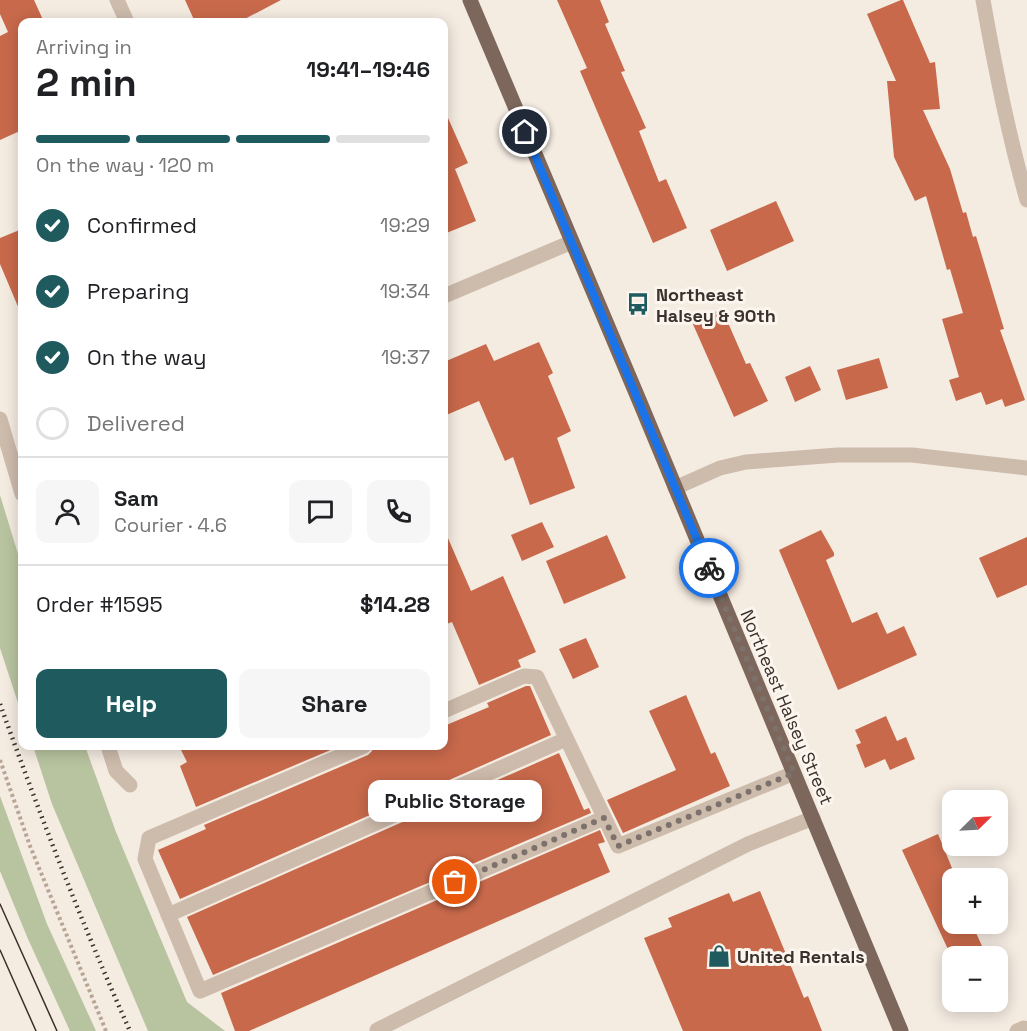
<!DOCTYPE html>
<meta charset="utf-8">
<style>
body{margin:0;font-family:"Space Grotesk",sans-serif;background:#f6f6f6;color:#202124;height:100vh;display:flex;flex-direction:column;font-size:22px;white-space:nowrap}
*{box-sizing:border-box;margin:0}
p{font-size:20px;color:#757577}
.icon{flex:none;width:33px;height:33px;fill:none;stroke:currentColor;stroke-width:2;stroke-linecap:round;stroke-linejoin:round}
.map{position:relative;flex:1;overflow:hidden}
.side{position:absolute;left:18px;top:18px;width:430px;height:732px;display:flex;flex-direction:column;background:#fff;border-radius:12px;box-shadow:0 3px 15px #0003}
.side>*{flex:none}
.needle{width:39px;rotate:66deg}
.buttons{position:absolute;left:942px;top:790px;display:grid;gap:12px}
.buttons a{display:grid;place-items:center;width:66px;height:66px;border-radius:12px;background:#fff;box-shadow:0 3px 15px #0003;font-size:30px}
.pin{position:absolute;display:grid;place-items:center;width:51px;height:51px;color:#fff;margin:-26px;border:3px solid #fff;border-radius:50%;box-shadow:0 2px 6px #0007}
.courier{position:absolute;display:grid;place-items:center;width:60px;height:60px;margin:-30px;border:4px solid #1a73e8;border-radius:50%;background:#fff;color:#222;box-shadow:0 2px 8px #0007}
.bubble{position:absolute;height:42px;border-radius:12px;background:#fff;box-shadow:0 3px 15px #0003;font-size:20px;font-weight:800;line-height:42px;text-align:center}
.overview em{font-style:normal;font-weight:800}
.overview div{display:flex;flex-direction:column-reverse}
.overview{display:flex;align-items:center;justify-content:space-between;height:102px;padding:0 18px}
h1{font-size:39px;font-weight:800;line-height:45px}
.bar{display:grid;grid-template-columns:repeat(4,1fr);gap:9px 6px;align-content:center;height:72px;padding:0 18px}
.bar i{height:8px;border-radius:4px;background:#e0e0e0}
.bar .selected{background:#1f5a5e}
.bar p{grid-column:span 4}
.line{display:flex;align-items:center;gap:15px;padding:0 18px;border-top:2px solid #e0e0e0}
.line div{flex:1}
.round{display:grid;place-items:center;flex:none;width:63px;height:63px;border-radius:12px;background:#f6f6f6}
ol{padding:0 18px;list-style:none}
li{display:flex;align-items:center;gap:18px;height:66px}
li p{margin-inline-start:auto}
li .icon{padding:6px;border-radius:50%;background:#1f5a5e;color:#fff;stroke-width:4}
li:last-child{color:#757577}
li i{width:33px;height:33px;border:3px solid #e0e0e0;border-radius:50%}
.button{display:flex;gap:12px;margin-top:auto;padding:12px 18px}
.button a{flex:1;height:69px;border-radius:12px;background:#1f5a5e;color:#fff;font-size:24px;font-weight:800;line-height:69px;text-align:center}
.button a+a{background:#f6f6f6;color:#202124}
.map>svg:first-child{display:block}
</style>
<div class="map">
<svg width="1027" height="1031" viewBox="0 0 1027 1031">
<rect width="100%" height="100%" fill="#f4ebe1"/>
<!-- green -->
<path fill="#b8c4a0" d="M0 495 22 567V715L0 648Z
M33 746H85L116 832 187 1002 225 1031H148L52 804Z
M0 796 47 924 96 1031H70L28 939 0 871Z"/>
<!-- building -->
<path fill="#c8694b" d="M0 0H34L44 22H22V130L0 140V36L8 32 0 14Z
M185 0H281L239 22H195Z
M557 0H600L609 22 605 24 625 71 621 72 646 128 639 131 659 182 666 179 687 228 653 243 580 71 587 68Z
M901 0H903L930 63 935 62 940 109 923 110 950 169 963 213 966 212 973 237 976 236 1004 329 1000 330 1025 400 1005 407 1002 399 986 405 981 392 956 401 949 380 959 377 942 319 963 313 950 269 947 270 926 196 915 201 894 157 887 81H896L867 14Z
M444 109 468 163 455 169 476 221 444 234Z
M776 201 794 241 727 271 710 230Z
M22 229V316L0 264V238Z
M722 309 746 364 750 363 768 401 734 417 692 322Z
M539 342 553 373 548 376 571 431 557 438 575 488 530 505 513 457 505 461 479 401 444 416V362L486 344 494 361Z
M879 358 888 388 846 400 837 370Z
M810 366 821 390 795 402 785 377Z
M542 522 554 547 522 561 511 535Z
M444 529 471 591 503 576 536 652 518 660 521 667 479 685 452 622 444 625Z
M821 530 834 553V556L826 560 852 623 877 612 887 634 904 626 917 655 838 690 779 550Z
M607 535 626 578 564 604 546 561Z
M1027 537V585L997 598 979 558Z
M586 638 599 667 573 679 559 649Z
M526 686H530L551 735 180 899 158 850 206 829 204 825 368 755 372 751 374 746H444V726L489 707 487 703Z
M686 695 711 754 715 752 730 786 623 833 607 800 676 770 649 711Z
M886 716 897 741 906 737 915 759 890 770 885 759 865 768 856 745 861 743 855 730Z
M179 746H340L196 807 180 766 187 762Z
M559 753 584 810 589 808 591 813 213 975 187 917Z
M600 830 605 842 598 844 610 872 249 1031H235L221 993Z
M938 834 952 868V924H972L987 957 952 958 902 850Z
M760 891 804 998 808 996 822 1031H683L644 938 672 927 668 918 729 893 733 902Z"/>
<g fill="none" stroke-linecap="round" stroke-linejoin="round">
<!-- path -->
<path stroke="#b9a596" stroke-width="4" stroke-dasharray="3 3" stroke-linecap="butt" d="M0 760 30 846 106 1031"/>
<!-- service -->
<path stroke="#cdbbac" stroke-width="15" d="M444 711 524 676 537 677 618 846 794 773
M364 746 149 838 145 859 200 991 604 818
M168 915 566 739
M377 1030 748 844 813 818"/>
<!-- minor -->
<path stroke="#cdbbac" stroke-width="15" d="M117 0 127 22
M983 0C995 68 1008 134 1027 200
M444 296 572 242
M0 419 22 494
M675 488 720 468 746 462 838 455H912L1027 468
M108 746 116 771 130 785
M1017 1031 1024 1028"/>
<!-- primary -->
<path stroke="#7d675c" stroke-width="15" d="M470 0 639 400 901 1031"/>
<!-- tram -->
<path stroke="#3b302b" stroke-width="1.5" d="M0 904 57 1031
M0 950 36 1031"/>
<!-- rail -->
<path stroke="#3b302b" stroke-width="4.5" stroke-dasharray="1.5 4.5" stroke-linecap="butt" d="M0 704C40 815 82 924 130 1031"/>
</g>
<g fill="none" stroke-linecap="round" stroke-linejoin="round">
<!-- done -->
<path stroke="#7c716b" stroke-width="6" stroke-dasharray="0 10.8" d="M455 882 604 818 618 846 794 773 709 568"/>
<!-- route -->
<path stroke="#1a73e8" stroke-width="8" d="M525 132 709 568"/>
</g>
<!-- icons -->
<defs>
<g id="bus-bare" transform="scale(1.8)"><path d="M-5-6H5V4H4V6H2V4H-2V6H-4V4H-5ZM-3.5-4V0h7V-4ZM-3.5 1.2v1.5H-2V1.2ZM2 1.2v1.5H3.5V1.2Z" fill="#1f5a5e" stroke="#fbf5ee" stroke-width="2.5" paint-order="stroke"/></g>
<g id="shop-bare" transform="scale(1.8)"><path d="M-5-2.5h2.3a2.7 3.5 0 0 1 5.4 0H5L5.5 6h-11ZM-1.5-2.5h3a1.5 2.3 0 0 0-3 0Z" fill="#1f5a5e" stroke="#fbf5ee" stroke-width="2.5" paint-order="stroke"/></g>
</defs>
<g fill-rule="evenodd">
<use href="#bus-bare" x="638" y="304"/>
<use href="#shop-bare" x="719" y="956"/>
</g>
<g text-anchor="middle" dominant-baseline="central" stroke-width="6" stroke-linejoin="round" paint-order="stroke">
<!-- poi labels -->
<g font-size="18" font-weight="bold" fill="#3b302b" stroke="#fbf5ee" text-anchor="start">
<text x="656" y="294">Northeast<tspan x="656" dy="21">Halsey &amp; 90th</tspan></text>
<text x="737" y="956">United Rentals</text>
</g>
<!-- street labels -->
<g font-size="18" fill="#3b302b" stroke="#fbf5ee">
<text transform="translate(787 707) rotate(67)">Northeast Halsey Street</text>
</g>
</g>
</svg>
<div class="buttons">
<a><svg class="needle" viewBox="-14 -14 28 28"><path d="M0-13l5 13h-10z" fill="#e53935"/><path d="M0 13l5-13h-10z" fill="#757577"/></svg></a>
<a>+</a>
<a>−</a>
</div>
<div class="pin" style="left:455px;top:882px;background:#ea580c"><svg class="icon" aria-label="bag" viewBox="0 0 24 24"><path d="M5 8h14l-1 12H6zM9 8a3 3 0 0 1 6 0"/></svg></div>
<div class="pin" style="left:525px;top:132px;background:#1f2937"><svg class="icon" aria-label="home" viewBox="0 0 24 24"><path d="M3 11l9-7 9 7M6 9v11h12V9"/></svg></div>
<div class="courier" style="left:709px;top:568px"><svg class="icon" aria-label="bike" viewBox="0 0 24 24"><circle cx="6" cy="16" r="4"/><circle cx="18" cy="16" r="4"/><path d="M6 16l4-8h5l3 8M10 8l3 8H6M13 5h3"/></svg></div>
<div class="bubble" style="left:368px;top:780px;width:174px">Public Storage</div>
<section class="side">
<div class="overview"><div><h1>2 min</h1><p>Arriving in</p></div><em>19:41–19:46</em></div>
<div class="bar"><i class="selected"></i><i class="selected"></i><i class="selected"></i><i></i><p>On the way · 120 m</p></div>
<ol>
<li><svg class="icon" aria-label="check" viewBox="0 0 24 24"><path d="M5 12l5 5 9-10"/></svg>Confirmed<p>19:29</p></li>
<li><svg class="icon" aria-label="check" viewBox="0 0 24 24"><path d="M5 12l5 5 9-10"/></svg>Preparing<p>19:34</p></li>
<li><svg class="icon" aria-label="check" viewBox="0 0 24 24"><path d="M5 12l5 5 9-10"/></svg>On the way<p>19:37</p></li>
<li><i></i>Delivered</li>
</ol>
<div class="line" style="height:108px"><a class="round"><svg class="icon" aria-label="person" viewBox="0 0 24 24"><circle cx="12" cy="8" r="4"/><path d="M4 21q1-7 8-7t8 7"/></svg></a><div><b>Sam</b><p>Courier · 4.6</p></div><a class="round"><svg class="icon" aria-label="chat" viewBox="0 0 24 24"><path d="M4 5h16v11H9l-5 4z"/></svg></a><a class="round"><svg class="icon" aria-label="phone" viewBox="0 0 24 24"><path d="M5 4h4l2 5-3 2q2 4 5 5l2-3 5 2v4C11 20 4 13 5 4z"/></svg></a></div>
<div class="line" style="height:78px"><div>Order #1595</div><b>$14.28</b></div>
<div class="button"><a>Help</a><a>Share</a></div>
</section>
</div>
